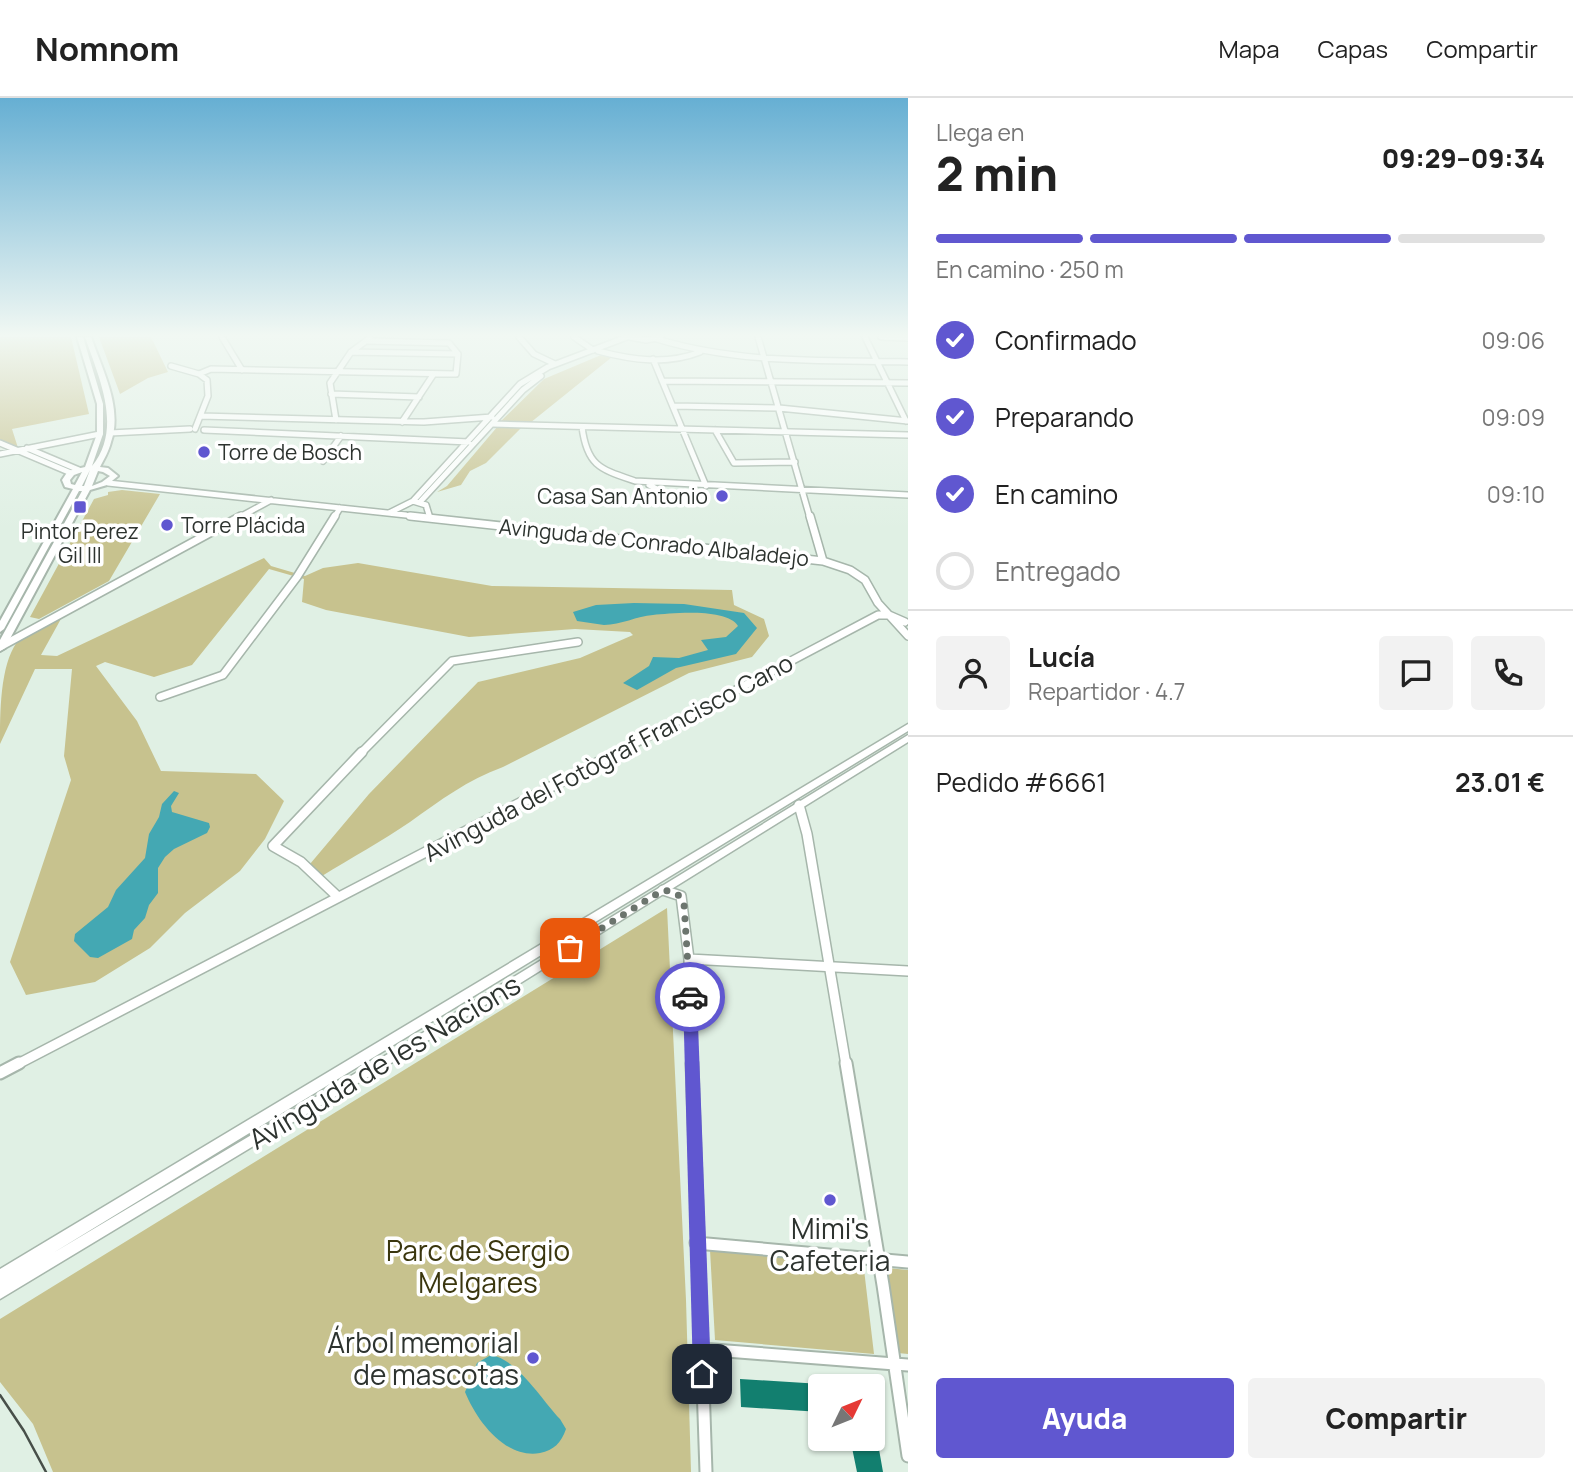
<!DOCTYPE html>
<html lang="es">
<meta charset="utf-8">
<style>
body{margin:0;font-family:Manrope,sans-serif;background:#f2f2f2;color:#222;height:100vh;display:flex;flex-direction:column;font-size:26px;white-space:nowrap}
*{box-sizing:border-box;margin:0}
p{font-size:23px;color:#767676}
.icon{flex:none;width:38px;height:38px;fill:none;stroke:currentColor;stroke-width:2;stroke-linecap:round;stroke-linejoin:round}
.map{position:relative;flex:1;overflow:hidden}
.details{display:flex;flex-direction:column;background:#fff;width:665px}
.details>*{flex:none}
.needle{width:46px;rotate:47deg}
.controls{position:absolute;left:808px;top:1276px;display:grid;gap:14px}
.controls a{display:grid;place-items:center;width:77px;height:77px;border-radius:7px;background:#fff;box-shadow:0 2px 5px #0004;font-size:35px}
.pin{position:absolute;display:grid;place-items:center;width:60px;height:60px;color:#fff;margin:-30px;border-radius:14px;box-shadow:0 4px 10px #0006}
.courier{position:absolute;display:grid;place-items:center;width:70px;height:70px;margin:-35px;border:5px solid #6057d0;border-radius:50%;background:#fff;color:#222;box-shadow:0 2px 9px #0007}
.headline em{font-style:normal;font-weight:800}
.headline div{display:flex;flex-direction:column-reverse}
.headline{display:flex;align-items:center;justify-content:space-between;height:119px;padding:0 28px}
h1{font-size:46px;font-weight:800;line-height:52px}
.bar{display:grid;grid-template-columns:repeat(4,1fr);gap:10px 7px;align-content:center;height:84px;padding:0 28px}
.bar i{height:9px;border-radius:5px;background:#e0e0e0}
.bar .selected{background:#6057d0}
.bar p{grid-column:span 4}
.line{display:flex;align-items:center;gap:18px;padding:0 28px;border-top:2px solid #e0e0e0}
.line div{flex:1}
.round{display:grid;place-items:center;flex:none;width:74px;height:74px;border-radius:7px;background:#f2f2f2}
ol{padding:0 28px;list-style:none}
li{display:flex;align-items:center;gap:21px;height:77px}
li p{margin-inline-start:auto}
li .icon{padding:7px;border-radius:50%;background:#6057d0;color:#fff;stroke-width:4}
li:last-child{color:#767676}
li i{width:38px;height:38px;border:4px solid #e0e0e0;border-radius:50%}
.button{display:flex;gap:14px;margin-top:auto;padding:14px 28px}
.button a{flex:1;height:80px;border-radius:7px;background:#6057d0;color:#fff;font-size:28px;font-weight:800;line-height:80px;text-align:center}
.button a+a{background:#f2f2f2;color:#222}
header{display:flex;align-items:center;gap:42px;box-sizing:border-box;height:98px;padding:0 35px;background:#fff;border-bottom:2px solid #e0e0e0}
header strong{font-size:33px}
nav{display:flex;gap:38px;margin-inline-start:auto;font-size:24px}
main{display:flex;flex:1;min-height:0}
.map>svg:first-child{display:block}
</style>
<header>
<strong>Nomnom</strong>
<nav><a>Mapa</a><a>Capas</a><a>Compartir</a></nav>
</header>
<main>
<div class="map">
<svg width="908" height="1374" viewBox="0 0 908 1374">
<rect width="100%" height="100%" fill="#e0f0e4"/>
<!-- green -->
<path fill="#c7c28e" d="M0 239H71L89 316 12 331 18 350 0 342Z
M99 239H151L168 274 148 280 120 296Z
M601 257 612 259 530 325 500 324 544 281Z
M498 328 522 329 486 365 470 373 461 387 437 394 447 388Z
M122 392 160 396 109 483 39 521 30 519 94 401 108 397V394Z
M264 460 271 468 305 478 323 470 358 465 492 488 732 492 734 507 764 521 769 538 752 559 689 575 503 669C467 682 441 702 410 724 382 743 351 760 322 778L310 766 369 696 478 584 580 560 633 537 630 534 575 531 469 539 326 512 302 504 304 481 269 471 192 567 154 579 105 564 96 568 137 623 161 673 256 676 284 703 265 741 240 773 185 815 150 850 95 884 26 897 10 864 71 682 64 658 72 571H35L0 646C0 614 0 568 17 544L62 519 41 557 57 558Z
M667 810 686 1202 691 1374H53L33 1326 0 1284V1221Z
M710 1152 863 1163 874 1256 715 1242Z
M887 1170 908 1172V1256L898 1255Z"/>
<!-- water -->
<path fill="#44a8b3" d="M634 505 684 506 744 515 757 530 736 556 676 570 637 592 623 585 649 568 653 559 679 560 708 552 701 542 726 539 738 528C727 510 673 515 653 517 637 518 621 527 604 527 595 526 586 524 577 523L573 514 596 507Z
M174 693 179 695 171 708 172 714 209 725 210 729 207 735 174 751 165 759 158 770V795L149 807 145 820 134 832 132 841 98 860 90 859 74 843 75 836 108 809 116 792 145 760 149 736 159 719 162 706Z
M491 1257C517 1261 542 1302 560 1321L566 1331C561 1345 554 1352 540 1355 505 1361 477 1323 465 1294L477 1265Z"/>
<!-- building -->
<path fill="#127f6f" d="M740 1281 821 1286V1314L741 1309Z
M850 1340H877L883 1374H857Z"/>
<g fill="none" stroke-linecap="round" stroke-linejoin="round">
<!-- minor-far3 casing -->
<g stroke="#a6b6ab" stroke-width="8">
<path id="minor-far3" d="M222 239 242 272
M519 239 534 256 555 266
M574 239 593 252
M630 239 646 242 661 239
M758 239 810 420
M865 239 906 323
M881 239 908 240
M657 241C739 266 823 262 908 264
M598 253C632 262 667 267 700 254
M351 254 458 256
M653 261 706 388
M171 268 199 276 207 282 208 298 195 331
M199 276 211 271 456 276 458 256 449 245 367 243
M662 283 908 285
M331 296 419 299
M674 308 779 310 908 323
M201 318 424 324 492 319
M336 322 330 285 351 254 370 240
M402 324 433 277
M493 326 908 337
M582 329C587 368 600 371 635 383L908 397
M204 332 469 344
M715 332 734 365 795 364
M110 335 190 331
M0 345 71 375
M27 350 79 372
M0 356 100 336
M323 363 341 338
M108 385 406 417
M649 387 671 398
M413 403 520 286 548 269 627 239
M420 404 523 292 541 278
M389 415 413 403 426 407 430 420
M409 418 426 420
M238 420 271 402
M334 420 340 410"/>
</g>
<!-- minor-far2 casing -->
<g stroke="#a6b6ab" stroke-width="10">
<path id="minor-far2" d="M410 418 823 463 850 472 865 482 878 505 908 538
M810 418 823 463
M0 549 241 418
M160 599 223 577 297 479 335 418
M360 656 452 563 578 544
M615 656 878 517H889L905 524"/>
</g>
<!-- minor-far1 casing -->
<g stroke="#a6b6ab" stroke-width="12">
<path id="minor-far1" d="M799 707 807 736 846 967
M663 792 681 798 689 861 692 967
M338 799 301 764 273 748 362 654
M689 861 908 873
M16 967 618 654"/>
</g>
<!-- minor casing -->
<g stroke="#a6b6ab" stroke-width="15">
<path id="minor" d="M692 965 706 1374
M846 965 883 1187 908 1358
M0 975 19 965
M696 1145 908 1164
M701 1251 908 1267"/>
</g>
<!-- tertiary casing -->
<g stroke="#a6b6ab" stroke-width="3">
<path id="tertiary" d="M908 626V633L53 1155 403 947 908 637V644L411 953 0 1201V1186L1 1185 0 1186V1171Z"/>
</g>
<!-- secondary casing -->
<g stroke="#a6b6ab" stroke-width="4">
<path id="secondary" d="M77 239H83L103 306V336L92 368C123 330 99 280 85 239H91C102 271 123 310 111 344 109 353 104 361 100 369L108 370 118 378 107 387 90 392 5 550 0 553V542L82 393H79L4 531 0 534V523L73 391 65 389 62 382 68 373 85 369 97 336V306ZM90 372 84 388H82ZM98 373 103 374 110 378 102 384 92 388ZM82 374 75 387 71 386 70 382 74 377Z"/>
</g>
<!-- minor-far3 -->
<use href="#minor-far3" stroke="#fff" stroke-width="5"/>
<!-- minor-far2 -->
<use href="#minor-far2" stroke="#fff" stroke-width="7"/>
<!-- minor-far1 -->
<use href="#minor-far1" stroke="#fff" stroke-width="9"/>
<!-- minor -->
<use href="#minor" stroke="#fff" stroke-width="11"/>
<!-- tertiary -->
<use href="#tertiary" fill="#fff" fill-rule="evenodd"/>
<!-- secondary -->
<use href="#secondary" fill="#fff" fill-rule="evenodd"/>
<!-- tram -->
<path stroke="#474f49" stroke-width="2.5" d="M0 1297 24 1333 46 1374"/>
</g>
<!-- sky -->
<linearGradient id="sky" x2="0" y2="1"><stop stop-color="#66afd3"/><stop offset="0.55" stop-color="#f1f8f3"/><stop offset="1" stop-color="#f1f8f3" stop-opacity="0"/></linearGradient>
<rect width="908" height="431" fill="url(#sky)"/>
<!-- route -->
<path fill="#6057d0" d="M690 894 697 899 711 1276 709 1282 702 1285 696 1282 693 1276 683 899Z"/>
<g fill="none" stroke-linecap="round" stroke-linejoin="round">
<!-- done -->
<path stroke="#6c756e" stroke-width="7" stroke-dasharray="0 12.6" d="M570 850 663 792C674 794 680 795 684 806L690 899"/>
</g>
<!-- markers -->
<g fill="#6057d0" stroke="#fff" stroke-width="2.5">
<circle cx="204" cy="354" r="7"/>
<circle cx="722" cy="398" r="7"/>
<rect x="73" y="402" width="14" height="14" rx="3.5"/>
<circle cx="167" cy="427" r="7"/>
<circle cx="830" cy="1102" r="7"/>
<circle cx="533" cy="1260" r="7"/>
</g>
<g text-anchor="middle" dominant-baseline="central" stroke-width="7" stroke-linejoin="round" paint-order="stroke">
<!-- far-poi labels -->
<g font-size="21" fill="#2d332f" stroke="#fff" text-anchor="start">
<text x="218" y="354">Torre de Bosch</text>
<text x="708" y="398" text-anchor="end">Casa San Antonio</text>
<text x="181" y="427">Torre Plácida</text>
<text x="80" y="433" text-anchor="middle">Pintor Perez<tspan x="80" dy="24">Gil III</tspan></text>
</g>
<!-- far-street labels -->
<g font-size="21" fill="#2d332f" stroke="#fff">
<text transform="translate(654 444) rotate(6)">Avinguda de Conrado Albaladejo</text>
</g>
<!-- street labels -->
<g font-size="24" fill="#2d332f" stroke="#fff">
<text transform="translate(608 659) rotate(-28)">Avinguda del Fotògraf Francisco Cano</text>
</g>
<!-- near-street labels -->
<g font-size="28" fill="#2d332f" stroke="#fff">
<text transform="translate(384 963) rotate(-31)">Avinguda de les Nacions</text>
</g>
<!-- near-poi labels -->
<g font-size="28" fill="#2d332f" stroke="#fff">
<text x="830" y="1130">Mimi's<tspan x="830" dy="32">Cafeteria</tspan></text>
<text x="519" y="1244" text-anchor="end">Árbol memorial<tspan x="519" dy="32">de mascotas</tspan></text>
</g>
<!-- near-park labels -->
<g font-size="28" fill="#3a360e" stroke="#fff">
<text x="478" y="1152">Parc de Sergio<tspan x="478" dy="32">Melgares</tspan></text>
</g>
</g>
</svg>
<div class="controls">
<a><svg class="needle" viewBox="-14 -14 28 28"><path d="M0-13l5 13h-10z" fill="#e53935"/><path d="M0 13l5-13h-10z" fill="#767676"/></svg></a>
</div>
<div class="pin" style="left:570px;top:850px;background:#ea580c"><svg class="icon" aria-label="bag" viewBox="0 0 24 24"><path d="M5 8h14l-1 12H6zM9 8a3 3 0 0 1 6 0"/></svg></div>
<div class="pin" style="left:702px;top:1276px;background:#1f2937"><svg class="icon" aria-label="home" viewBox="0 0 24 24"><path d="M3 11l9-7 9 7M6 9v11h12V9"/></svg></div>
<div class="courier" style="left:690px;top:899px"><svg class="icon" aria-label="car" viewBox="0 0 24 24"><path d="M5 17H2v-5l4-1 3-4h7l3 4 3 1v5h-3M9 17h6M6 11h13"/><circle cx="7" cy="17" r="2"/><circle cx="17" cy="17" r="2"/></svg></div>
</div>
<section class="details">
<div class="headline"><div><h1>2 min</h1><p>Llega en</p></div><em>09:29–09:34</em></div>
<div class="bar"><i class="selected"></i><i class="selected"></i><i class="selected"></i><i></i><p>En camino · 250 m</p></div>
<ol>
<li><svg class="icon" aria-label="check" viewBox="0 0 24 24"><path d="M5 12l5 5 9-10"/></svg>Confirmado<p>09:06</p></li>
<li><svg class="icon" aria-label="check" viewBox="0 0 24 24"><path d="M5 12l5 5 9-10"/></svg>Preparando<p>09:09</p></li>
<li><svg class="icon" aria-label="check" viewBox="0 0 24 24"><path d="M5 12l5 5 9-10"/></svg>En camino<p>09:10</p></li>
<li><i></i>Entregado</li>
</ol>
<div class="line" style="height:126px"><a class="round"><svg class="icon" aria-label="person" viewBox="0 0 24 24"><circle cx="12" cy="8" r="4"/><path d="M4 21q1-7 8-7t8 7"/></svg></a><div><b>Lucía</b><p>Repartidor · 4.7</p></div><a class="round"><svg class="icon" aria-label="chat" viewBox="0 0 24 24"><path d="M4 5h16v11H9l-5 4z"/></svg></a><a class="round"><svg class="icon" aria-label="phone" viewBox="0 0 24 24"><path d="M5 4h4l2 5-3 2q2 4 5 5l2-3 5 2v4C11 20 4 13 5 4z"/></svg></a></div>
<div class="line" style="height:91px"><div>Pedido #6661</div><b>23.01 €</b></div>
<div class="button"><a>Ayuda</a><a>Compartir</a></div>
</section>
</main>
